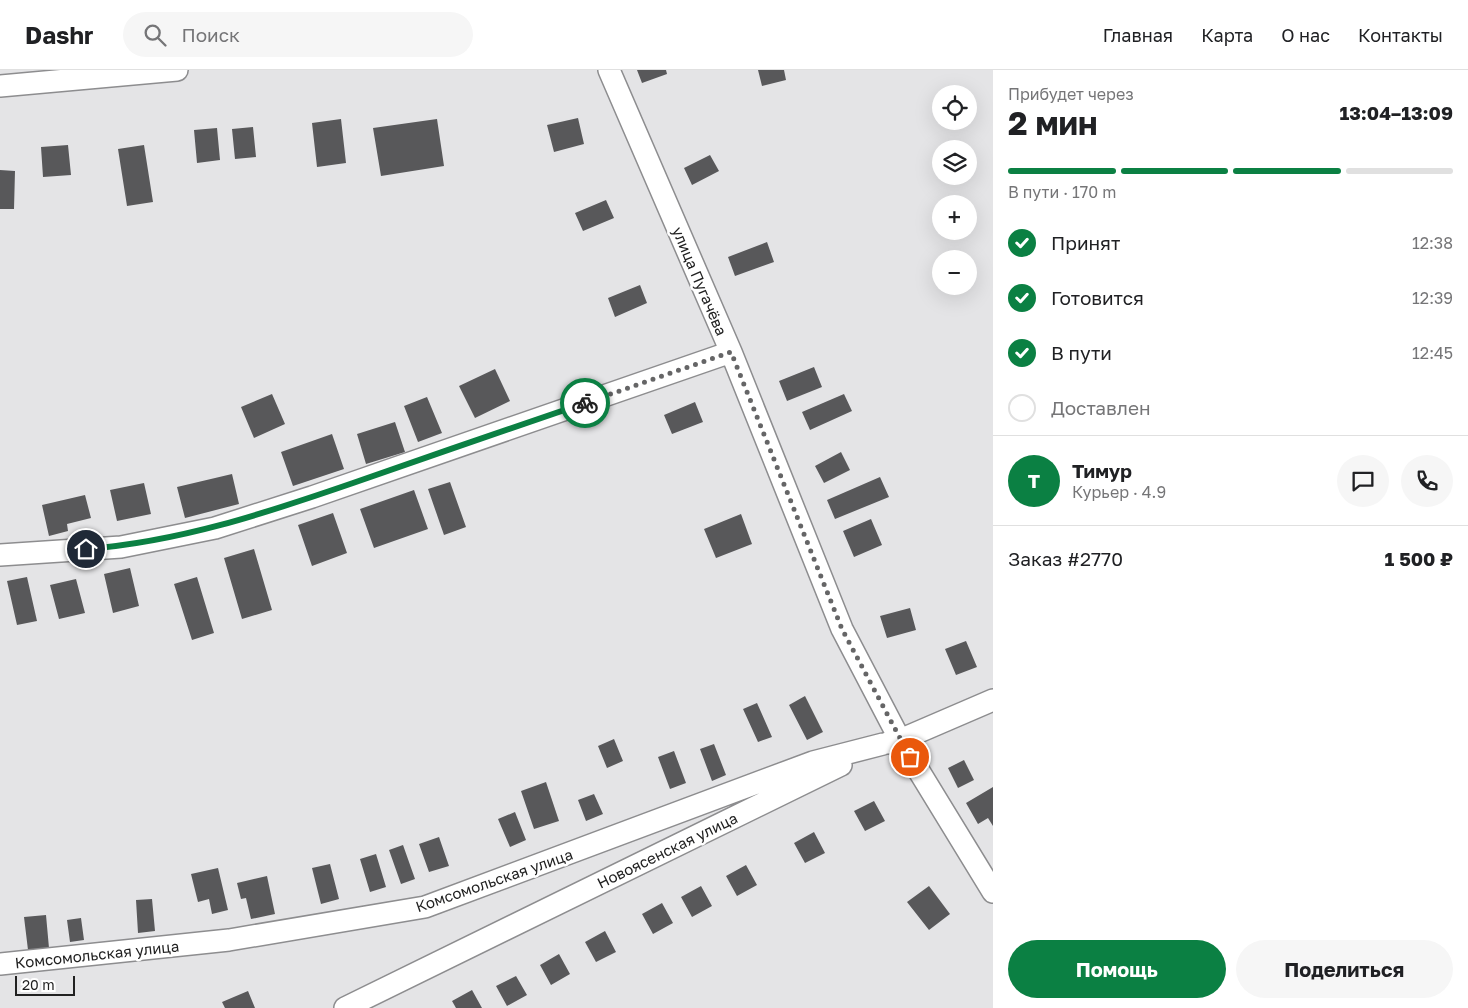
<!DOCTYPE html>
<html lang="ru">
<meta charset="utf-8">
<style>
body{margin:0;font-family:"Golos Text",sans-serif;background:#f6f6f6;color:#202124;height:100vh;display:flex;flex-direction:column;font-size:19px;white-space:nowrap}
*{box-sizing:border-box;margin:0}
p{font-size:16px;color:#757577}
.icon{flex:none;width:28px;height:28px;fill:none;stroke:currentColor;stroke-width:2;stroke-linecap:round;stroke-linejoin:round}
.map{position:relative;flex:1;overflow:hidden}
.side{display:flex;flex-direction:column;background:#fff;width:475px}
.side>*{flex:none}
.fabs{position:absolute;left:932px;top:15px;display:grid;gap:10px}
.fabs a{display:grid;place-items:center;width:45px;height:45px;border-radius:50%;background:#fff;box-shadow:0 5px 20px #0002;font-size:25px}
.scale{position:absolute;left:15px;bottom:12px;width:60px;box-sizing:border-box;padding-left:5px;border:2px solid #212121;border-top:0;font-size:14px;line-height:18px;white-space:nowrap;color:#212121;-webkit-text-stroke:4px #fff;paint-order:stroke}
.pin{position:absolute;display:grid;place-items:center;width:42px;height:42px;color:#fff;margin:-21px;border:2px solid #fff;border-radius:50%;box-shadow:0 1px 5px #0007}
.courier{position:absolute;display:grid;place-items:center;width:50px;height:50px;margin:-25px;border:4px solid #0b8043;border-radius:50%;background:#fff;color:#222;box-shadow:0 1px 6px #0007}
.overview em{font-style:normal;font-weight:700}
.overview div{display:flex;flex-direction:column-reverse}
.overview{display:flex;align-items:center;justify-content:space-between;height:85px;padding:0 15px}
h1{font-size:32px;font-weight:700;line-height:38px}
.bar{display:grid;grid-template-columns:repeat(4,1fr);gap:8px 5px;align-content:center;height:60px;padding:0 15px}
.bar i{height:6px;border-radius:4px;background:#e0e0e0}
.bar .on{background:#0b8043}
.bar p{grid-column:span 4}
.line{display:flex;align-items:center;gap:12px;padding:0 15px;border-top:1px solid #e0e0e0}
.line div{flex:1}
.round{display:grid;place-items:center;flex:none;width:52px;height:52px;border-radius:26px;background:#f6f6f6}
ol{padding:0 15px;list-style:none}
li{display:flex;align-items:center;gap:15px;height:55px}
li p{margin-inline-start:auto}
li .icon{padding:5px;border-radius:50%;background:#0b8043;color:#fff;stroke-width:4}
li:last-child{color:#757577}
li i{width:28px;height:28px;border:2px solid #e0e0e0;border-radius:50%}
.button{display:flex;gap:10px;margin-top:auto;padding:10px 15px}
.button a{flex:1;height:58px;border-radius:30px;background:#0b8043;color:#fff;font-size:20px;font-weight:700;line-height:58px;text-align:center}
.button a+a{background:#f6f6f6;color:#202124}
header{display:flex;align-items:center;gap:30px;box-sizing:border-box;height:70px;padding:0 25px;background:#fff;border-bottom:1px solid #e0e0e0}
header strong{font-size:24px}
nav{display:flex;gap:28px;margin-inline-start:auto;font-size:18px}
.search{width:350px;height:45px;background:#f6f6f6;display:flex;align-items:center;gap:12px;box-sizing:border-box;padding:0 18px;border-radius:28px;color:#757577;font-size:19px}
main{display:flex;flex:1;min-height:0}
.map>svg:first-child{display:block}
</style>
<header>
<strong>Dashr</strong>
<div class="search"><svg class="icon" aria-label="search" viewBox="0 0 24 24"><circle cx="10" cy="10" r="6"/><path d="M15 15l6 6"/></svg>Поиск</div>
<nav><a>Главная</a><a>Карта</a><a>О нас</a><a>Контакты</a></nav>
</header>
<main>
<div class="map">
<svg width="993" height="938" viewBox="0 0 993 938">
<rect width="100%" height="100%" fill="#e4e4e6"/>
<!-- building -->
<path fill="#58585a" d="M637 0H666L667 4 642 13Z
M758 0H784L786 10 762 16Z
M578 48 584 74 554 82 547 55Z
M341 49 346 93 317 97 312 53Z
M437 49 444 96 381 106 373 58Z
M253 57 256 87 235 89 232 59Z
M217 58 220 90 197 93 194 60Z
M68 75 71 105 43 107 41 77Z
M144 75 153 132 127 136 118 79Z
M710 85 719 101 692 115 684 98Z
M0 100 15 101 14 139H0Z
M606 130 614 148 583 161 575 143Z
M767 172 774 192 735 206 728 187Z
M640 215 647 233 615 247 608 228Z
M814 297 822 317 787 331 779 311Z
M495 299 510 331 475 348 459 316Z
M272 324 285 354 254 368 241 337Z
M844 324 852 341 810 360 802 342Z
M427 327 442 363 418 372 404 336Z
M695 332 703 352 672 364 664 345Z
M395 352 405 382 366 394 357 364Z
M332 364 344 399 293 416 281 382Z
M841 382 850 400 824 413 815 396Z
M232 404 239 434 185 448 177 417Z
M880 407 889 427 835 449 827 430Z
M450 412 466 457 444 465 428 419Z
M144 413 151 444 117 451 110 420Z
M414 420 428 459 374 478 360 439Z
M85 425 91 448 67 454 68 461 49 466 42 435Z
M333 443 347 483 312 496 298 455Z
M741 444 752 474 716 488 704 459Z
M871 449 882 475 854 487 843 461Z
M254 479 272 540 242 549 224 488Z
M130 498 139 536 113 543 104 504Z
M27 507 37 551 17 555 7 511Z
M197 507 214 563 192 570 174 514Z
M76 509 85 543 59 549 50 515Z
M910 538 916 560 887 568 880 546Z
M966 571 977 597 956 605 945 579Z
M805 626 823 662 807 670 789 635Z
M757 633 772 667 758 672 743 639Z
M614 669 623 691 607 698 598 676Z
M714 674 726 705 712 711 700 679Z
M674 681 686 713 670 719 658 687Z
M964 690 974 710 958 718 948 698Z
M546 712 559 751 534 759 521 721Z
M993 717V756L988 748 978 754 966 733Z
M594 724 603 744 586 751 578 730Z
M874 731 885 751 865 761 854 741Z
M515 742 526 770 510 777 498 749Z
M814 762 825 783 805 793 794 773Z
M439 767 449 796 429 802 419 774Z
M403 775 415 809 401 814 389 780Z
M376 784 386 817 370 822 360 789Z
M330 794 339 829 321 834 312 798Z
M746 795 757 815 737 826 726 806Z
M218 798 228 840 212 844 209 829 198 832 191 804Z
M267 806 275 844 251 849 246 828 241 829 237 813Z
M701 816 712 836 692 847 681 827Z
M929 816 950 844 929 860 907 832Z
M152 829 155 861 138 863 136 830Z
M662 833 673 853 653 864 642 844Z
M46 845 49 878 28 880 24 847Z
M81 848 84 870 70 872 67 850Z
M605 861 616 882 596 892 585 872Z
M559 884 570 904 551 915 540 895Z
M516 906 527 925 507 936 496 916Z
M472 920 482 938H456L452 931Z
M248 921 255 938H225L222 932Z"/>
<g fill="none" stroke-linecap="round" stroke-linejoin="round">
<!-- minor casing -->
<g stroke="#8d8d8f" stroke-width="24">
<path id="minor" d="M609 0 731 282 842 559 900 670 993 822
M0 16 177 0
M0 485 121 477 215 458 312 427 731 282
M887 673 900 670 993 630
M0 894 229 870 425 837 813 692 883 674
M345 938 841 695"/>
</g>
<!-- minor -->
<use href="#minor" stroke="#fff" stroke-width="21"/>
</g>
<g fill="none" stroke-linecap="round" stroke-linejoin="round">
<!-- done -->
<path stroke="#656566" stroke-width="5" stroke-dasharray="0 9" d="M585 333 731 282 842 559 910 687"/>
<!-- route -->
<path stroke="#0b8043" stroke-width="6" d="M86 479C179 472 266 443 353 413 430 386 508 359 585 333"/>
</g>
<g text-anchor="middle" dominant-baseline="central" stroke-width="5" stroke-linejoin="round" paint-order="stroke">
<!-- street labels -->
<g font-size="15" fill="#212121" stroke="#fff">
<text transform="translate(700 211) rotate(67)">улица Пугачёва</text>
<text transform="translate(667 780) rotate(-26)">Новоясенская улица</text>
<text transform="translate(494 810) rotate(-19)">Комсомольская улица</text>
<text transform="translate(97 884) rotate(-6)">Комсомольская улица</text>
</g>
</g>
</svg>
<div class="fabs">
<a><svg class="icon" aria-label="locate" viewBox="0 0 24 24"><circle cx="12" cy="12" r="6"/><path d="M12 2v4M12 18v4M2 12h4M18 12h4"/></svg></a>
<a><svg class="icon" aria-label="layers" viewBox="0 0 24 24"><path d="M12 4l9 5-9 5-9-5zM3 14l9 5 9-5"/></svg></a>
<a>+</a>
<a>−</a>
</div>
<div class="scale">20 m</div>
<div class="pin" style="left:910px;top:687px;background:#ea580c"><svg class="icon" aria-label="bag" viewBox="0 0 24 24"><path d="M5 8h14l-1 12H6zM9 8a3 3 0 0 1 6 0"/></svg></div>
<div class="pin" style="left:86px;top:479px;background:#1f2937"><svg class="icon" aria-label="home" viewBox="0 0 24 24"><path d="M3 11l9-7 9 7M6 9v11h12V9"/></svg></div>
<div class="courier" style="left:585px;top:333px"><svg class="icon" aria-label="bike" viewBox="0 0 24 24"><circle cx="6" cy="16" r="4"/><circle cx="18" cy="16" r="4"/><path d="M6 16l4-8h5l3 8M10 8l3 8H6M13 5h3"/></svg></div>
</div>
<section class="side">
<div class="overview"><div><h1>2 мин</h1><p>Прибудет через</p></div><em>13:04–13:09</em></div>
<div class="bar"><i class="on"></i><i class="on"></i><i class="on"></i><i></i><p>В пути · 170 m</p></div>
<ol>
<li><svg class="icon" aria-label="check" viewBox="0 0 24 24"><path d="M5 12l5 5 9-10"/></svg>Принят<p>12:38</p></li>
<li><svg class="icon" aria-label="check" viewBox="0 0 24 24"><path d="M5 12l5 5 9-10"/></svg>Готовится<p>12:39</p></li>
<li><svg class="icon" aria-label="check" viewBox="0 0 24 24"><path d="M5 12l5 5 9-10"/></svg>В пути<p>12:45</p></li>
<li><i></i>Доставлен</li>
</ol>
<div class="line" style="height:90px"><b class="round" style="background:#0b8043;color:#fff">Т</b><div><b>Тимур</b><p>Курьер · 4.9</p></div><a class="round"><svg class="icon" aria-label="chat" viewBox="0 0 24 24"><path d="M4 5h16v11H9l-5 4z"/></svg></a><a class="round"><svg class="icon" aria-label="phone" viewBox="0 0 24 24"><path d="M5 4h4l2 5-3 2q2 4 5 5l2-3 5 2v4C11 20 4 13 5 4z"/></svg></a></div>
<div class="line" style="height:65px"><div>Заказ #2770</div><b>1 500 ₽</b></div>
<div class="button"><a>Помощь</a><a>Поделиться</a></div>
</section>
</main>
